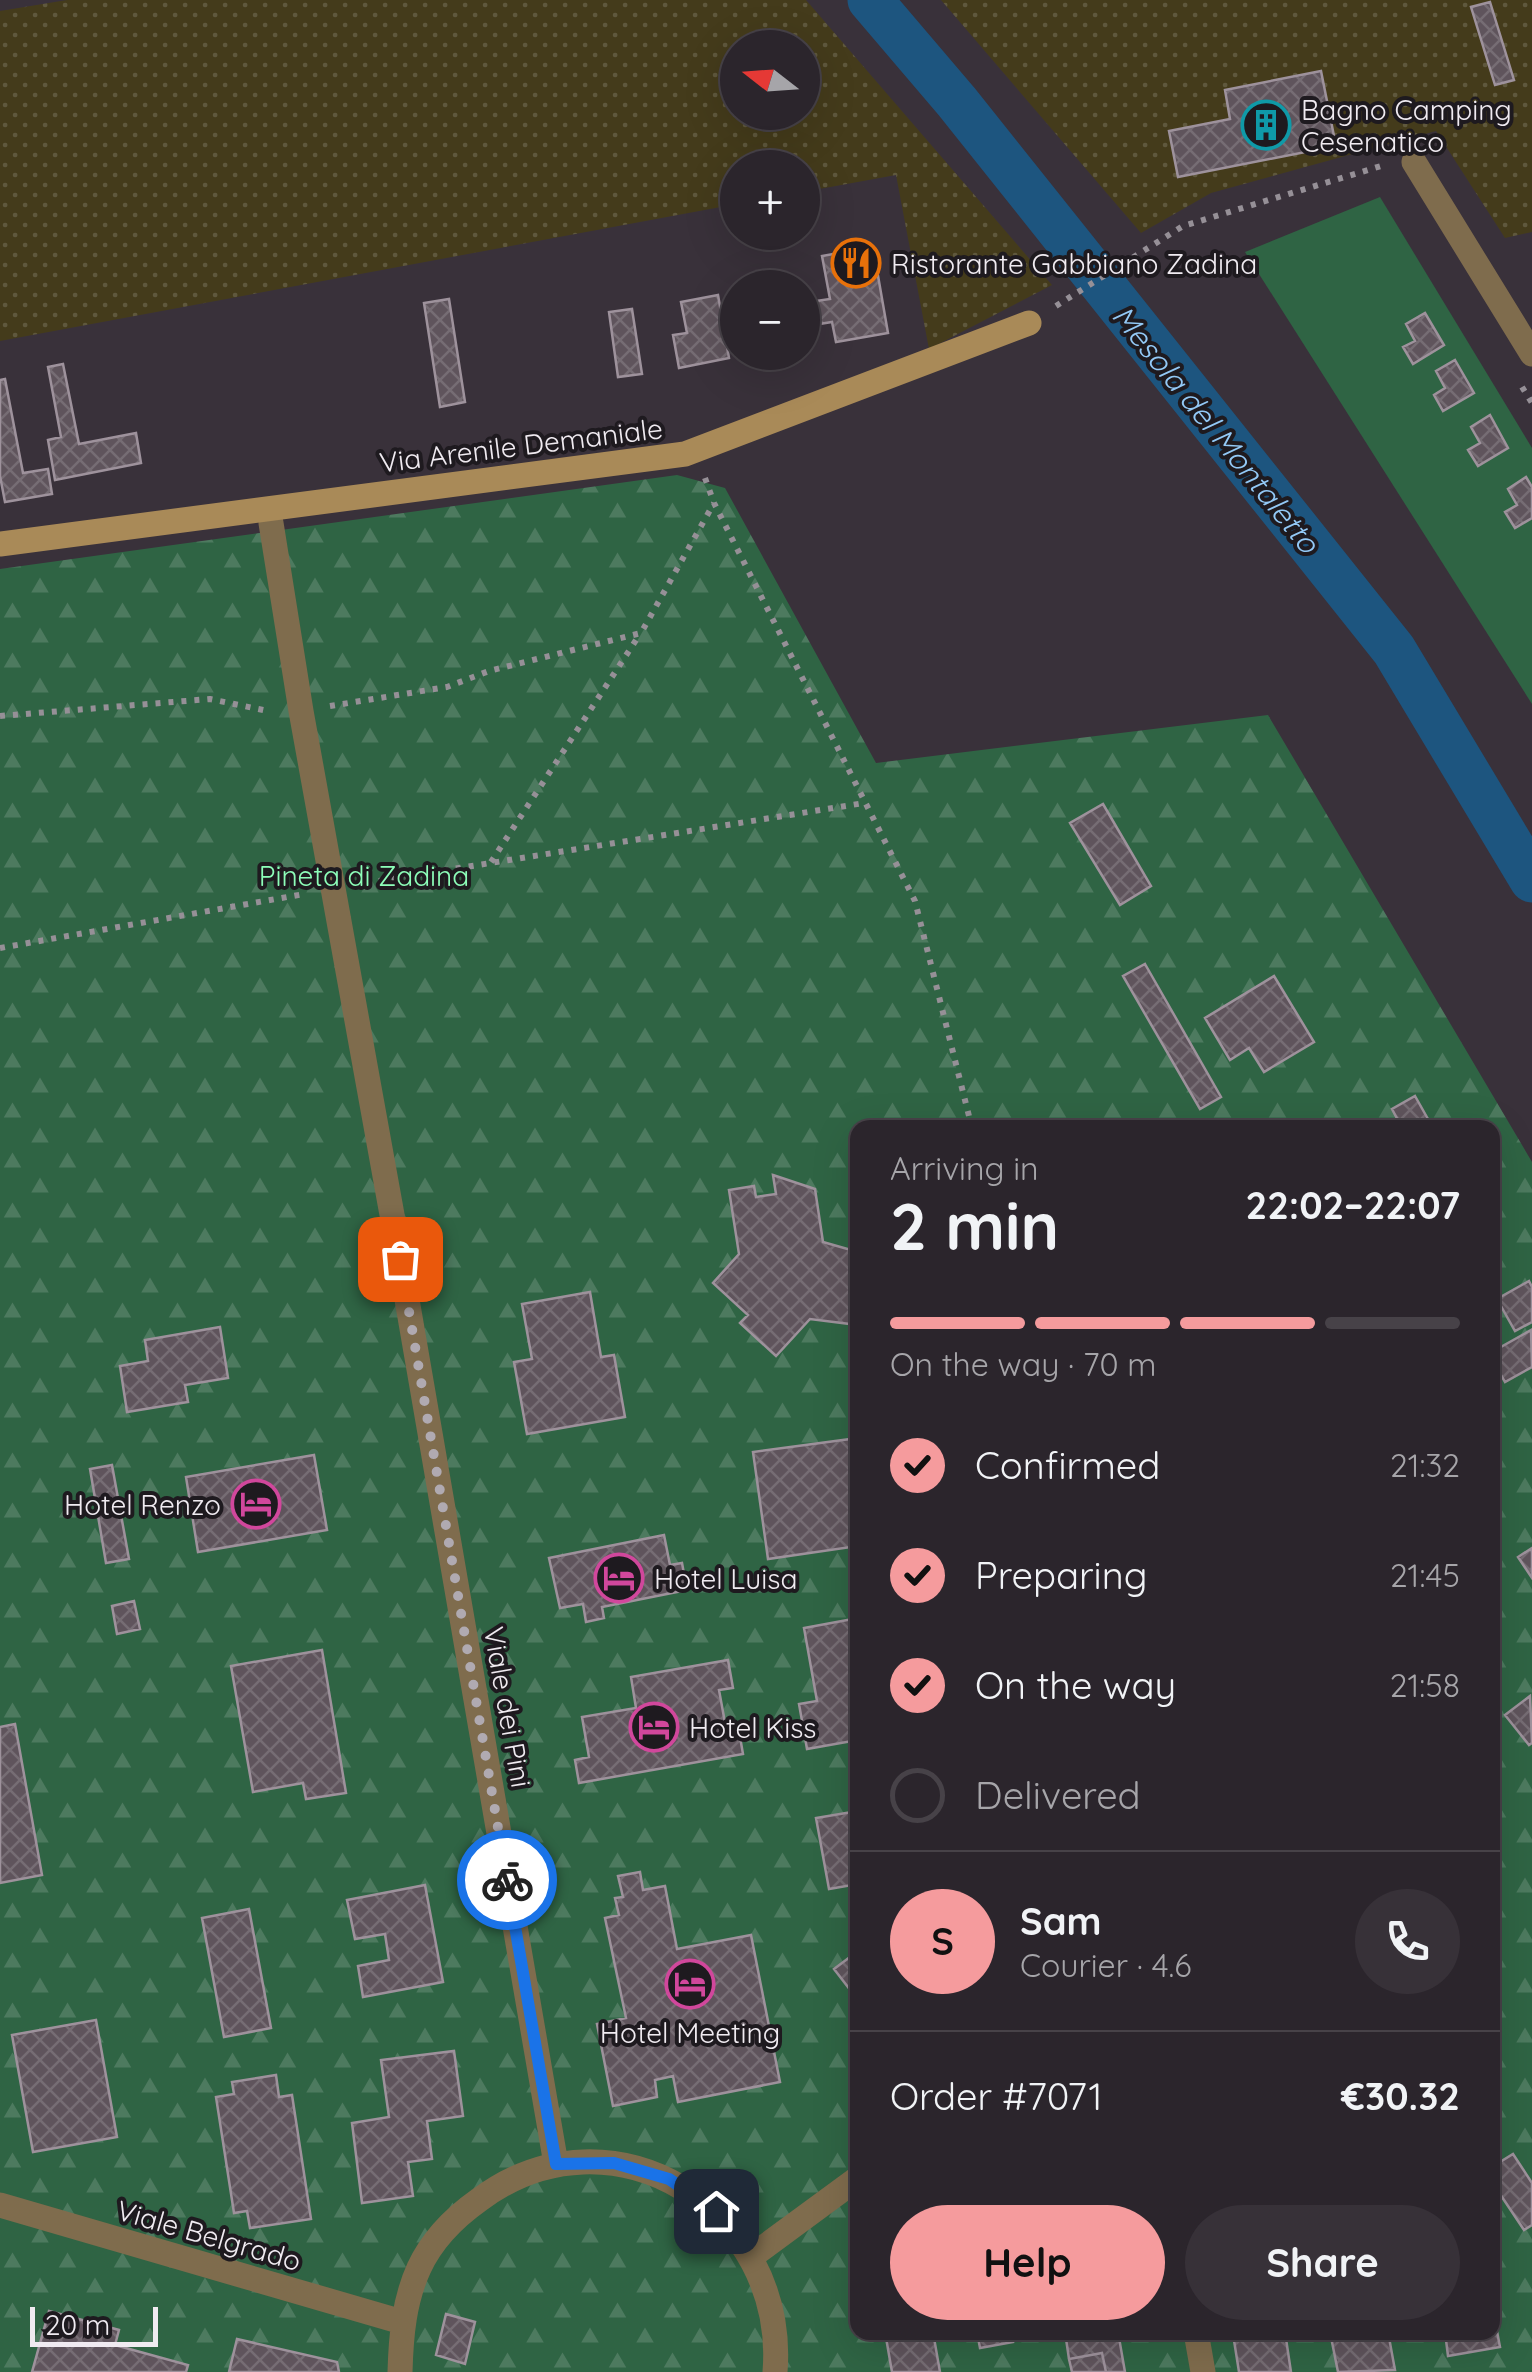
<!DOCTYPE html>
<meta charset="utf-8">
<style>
body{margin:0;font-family:Quicksand,sans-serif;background:#373138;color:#f1f3f6;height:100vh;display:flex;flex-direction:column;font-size:38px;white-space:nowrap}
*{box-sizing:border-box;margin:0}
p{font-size:32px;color:#a6a5a9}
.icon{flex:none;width:55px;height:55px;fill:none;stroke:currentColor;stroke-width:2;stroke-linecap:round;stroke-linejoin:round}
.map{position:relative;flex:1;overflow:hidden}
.details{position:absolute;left:850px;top:1120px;width:650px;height:1220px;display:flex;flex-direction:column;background:#2b252c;border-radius:20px;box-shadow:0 10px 40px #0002,0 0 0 2px #474248}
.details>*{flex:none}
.needle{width:65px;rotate:287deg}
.buttons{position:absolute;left:720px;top:30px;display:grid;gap:20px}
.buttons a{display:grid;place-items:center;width:100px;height:100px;border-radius:50%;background:#2b252c;box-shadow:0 10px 40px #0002,0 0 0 2px #474248;font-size:50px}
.scale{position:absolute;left:30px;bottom:25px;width:128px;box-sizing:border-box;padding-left:10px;border:5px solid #f0ebf1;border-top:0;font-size:28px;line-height:35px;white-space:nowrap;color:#f0ebf1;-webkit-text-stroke:8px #1e1a1f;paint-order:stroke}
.pin{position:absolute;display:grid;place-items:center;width:85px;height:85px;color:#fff;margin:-42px;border-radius:20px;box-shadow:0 5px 15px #0006}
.courier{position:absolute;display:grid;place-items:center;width:100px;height:100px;margin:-50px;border:8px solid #1a73e8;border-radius:50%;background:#fff;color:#222;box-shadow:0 2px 12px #0007}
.head em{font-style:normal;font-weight:700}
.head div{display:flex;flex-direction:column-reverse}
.head{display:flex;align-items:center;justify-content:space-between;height:170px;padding:0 40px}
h1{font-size:65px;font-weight:700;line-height:75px}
.bar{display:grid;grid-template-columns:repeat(4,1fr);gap:15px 10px;align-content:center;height:120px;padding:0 40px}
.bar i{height:12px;border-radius:8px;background:#474248}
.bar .selected{background:#f59b9d}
.bar p{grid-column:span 4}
.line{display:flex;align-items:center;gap:25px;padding:0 40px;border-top:2px solid #474248}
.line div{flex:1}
.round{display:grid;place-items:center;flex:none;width:105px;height:105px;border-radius:52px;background:#373138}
ol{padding:0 40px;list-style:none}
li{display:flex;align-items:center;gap:30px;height:110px}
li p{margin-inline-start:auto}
li .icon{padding:10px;border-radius:50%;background:#f59b9d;color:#111;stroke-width:4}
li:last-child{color:#a6a5a9}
li i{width:55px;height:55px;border:5px solid #474248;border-radius:50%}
.action{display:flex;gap:20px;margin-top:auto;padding:20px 40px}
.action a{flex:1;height:115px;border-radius:60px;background:#f59b9d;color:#111;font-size:40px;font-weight:700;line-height:115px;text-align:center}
.action a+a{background:#373138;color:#f1f3f6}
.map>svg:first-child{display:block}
</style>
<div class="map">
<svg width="1532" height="2372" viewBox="0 0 1532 2372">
<defs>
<pattern id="forest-firs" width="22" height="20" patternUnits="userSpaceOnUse" patternTransform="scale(2.5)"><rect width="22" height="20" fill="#2f6444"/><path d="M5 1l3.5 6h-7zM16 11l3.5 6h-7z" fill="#4d7a5f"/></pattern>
<pattern id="sand-dots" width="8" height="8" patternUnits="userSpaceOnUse" patternTransform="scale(2.5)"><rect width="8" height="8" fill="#443b1b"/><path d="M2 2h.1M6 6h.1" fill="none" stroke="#5f583d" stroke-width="1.8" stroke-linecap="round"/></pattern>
<pattern id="building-cross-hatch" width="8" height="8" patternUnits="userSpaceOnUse" patternTransform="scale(2.5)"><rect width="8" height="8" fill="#5f545c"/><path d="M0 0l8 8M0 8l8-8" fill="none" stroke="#766d74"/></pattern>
</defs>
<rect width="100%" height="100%" fill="#39313a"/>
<!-- green -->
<path fill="#2f6444" d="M1380 197 1532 448V704L1245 252Z"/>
<!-- forest -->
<path fill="url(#forest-firs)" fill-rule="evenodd" d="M677 475 725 488 876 763 1268 715 1532 1162V2372H0V569ZM858 1128H1492V2332H858Z"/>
<!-- sand -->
<path fill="url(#sand-dots)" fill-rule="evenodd" d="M67 0H806L1052 285 929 349 896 175 803 192 802 168H738L737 204 0 341V11ZM738 48H802V112H738Z
M941 0H1532V232L1505 238 1436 131 1211 193 1141 233Z"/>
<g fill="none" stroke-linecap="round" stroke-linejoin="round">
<!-- canal -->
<path stroke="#1d557f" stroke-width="45" d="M870 0 957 102 1394 650 1532 880"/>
</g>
<!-- building -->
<path fill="url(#building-cross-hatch)" stroke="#9e929c" stroke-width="2.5" d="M1490 2 1514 80 1495 85 1471 7Z
M1321 71 1336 146 1178 177 1169 131 1230 119 1225 90Z
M873 247 888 333 836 342 832 322 813 325 809 302 830 299 822 256Z
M718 295 729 358 679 368 673 335 687 333 681 302Z
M449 299 465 402 440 407 424 303Z
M632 309 642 374 618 377 609 312Z
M1425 313 1444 345 1413 364 1403 347 1415 341 1406 324Z
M1455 360 1474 393 1443 411 1434 395 1445 388 1436 371Z
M63 364 79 444 136 433 141 463 55 480 48 440 61 437 48 367Z
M5 379 23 473 48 469 52 494 5 502 0 476V380Z
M1490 415 1508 448 1478 466 1468 450 1480 443 1471 427Z
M1526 477 1532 487V518L1515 528 1505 512 1517 505 1508 489Z
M1103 804 1151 886 1120 905 1070 823Z
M1145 964 1221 1097 1200 1109 1123 976Z
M1274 976 1314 1042 1264 1072 1249 1048 1230 1060 1205 1018Z
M1415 1096 1433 1128H1402L1392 1109Z
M773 1175 815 1189 823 1242 858 1252V1325L810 1319 776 1356 740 1323 748 1315 713 1283 739 1254 729 1190 754 1186 756 1197 776 1194Z
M1529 1281 1532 1287V1322L1515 1331 1497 1299Z
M590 1292 601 1357 614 1355 625 1417 527 1434 514 1362 532 1359 522 1304Z
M220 1327 228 1378 185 1385 188 1402 127 1412 120 1366 148 1361 145 1340Z
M1531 1330 1532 1367 1505 1382 1492 1359V1352Z
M858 1438V1522L855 1523 858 1546 768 1559 753 1452Z
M314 1455 327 1530 198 1552 186 1477Z
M112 1465 129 1559 106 1563 90 1469Z
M664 1535 670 1565 682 1563 687 1590 602 1607 604 1618 586 1622 583 1604 560 1608 549 1558Z
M1532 1548V1578L1518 1557Z
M134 1601 140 1629 117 1634 112 1606Z
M858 1618V1661H854L858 1740 807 1749 799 1704 817 1701 804 1628Z
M322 1650 346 1793 306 1799 303 1783 253 1792 231 1666Z
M728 1660 733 1688 719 1690 728 1739 740 1737 743 1754 579 1783 575 1760 589 1757 582 1717 636 1708 631 1677Z
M1530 1696 1532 1743 1529 1745 1505 1715Z
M15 1724 42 1875 0 1883V1727Z
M858 1811V1884L829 1889 816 1818Z
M640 1872 643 1890 665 1886 677 1949 751 1935 780 2082 678 2102 673 2076 655 2080 657 2097 613 2106 597 2024 626 2018 605 1918 619 1915 615 1898 623 1897 618 1876Z
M425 1885 443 1982 363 1997 358 1966 389 1960 385 1934 355 1939 347 1900Z
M249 1909 271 2028 224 2037 202 1918Z
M858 1951V2000L834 1969Z
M96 2020 117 2137 33 2152 12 2035Z
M454 2051 463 2116 427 2121 432 2159 408 2162 413 2196 362 2203 352 2123 389 2117 381 2060Z
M276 2075 279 2097 292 2095 311 2219 250 2228 247 2211 234 2213 216 2097 234 2094 232 2082Z
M1513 2154 1532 2183V2225L1524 2230 1492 2182V2167Z
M1492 2305 1500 2347 1448 2356 1445 2332H1492Z
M49 2311 119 2330 115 2345 188 2365 186 2372H32Z
M446 2314 475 2322 465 2364 436 2355Z
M885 2332H968L934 2338 940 2372H892Z
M977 2332H1011L1013 2342 980 2348Z
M1065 2332H1118L1125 2372H1106L1102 2353 1069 2359Z
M1245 2332H1285L1291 2372H1239L1233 2334Z
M1330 2332H1388L1395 2370 1338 2372Z
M237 2339 337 2362 339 2372H229Z
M1102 2353 1106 2372H1072L1069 2359Z"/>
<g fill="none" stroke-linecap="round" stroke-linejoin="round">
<!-- path -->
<path stroke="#969097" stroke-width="6" stroke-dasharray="5 8" stroke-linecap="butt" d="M1056 306 1183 226 1381 166
M1522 387 1532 403
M705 478 714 503 915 901 972 1128
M330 706 447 687 489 671 641 633 714 503
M0 716 210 699 268 711
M491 862 640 634
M366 883 864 803
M0 948 304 894"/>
<!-- lane -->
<path stroke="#7f6c4d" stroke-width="25" d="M271 523 301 711 400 1259"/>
<!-- street -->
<path stroke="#7f6c4d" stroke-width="25" d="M1414 162 1532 354
M400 1259 556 2164
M0 2205 402 2322
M752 2256 858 2178
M1196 2332 1203 2372
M400 2372C401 2336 404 2301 419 2268 432 2240 455 2217 479 2200 612 2100 788 2210 775 2372"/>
<!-- secondary -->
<path stroke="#a98a58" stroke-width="25" d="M0 544 685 454 1029 323"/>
</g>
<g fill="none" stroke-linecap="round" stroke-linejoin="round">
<!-- done -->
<path stroke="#b0aab1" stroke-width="10" stroke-dasharray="0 18" d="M400 1259 507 1880"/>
<!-- route -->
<path stroke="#1a73e8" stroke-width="12" d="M507 1880 556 2164 614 2163 669 2179 716 2211"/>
</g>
<!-- icons -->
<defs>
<g id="building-ring" transform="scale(2.5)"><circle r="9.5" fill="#1e1a1f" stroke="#0f9aa8" stroke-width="1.5"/><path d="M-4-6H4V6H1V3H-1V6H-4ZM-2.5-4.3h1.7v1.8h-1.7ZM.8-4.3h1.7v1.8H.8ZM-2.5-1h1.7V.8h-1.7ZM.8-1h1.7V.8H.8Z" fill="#0f9aa8"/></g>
<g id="restaurant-ring" transform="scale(2.5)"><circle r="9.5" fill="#1e1a1f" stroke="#e8710a" stroke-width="1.5"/><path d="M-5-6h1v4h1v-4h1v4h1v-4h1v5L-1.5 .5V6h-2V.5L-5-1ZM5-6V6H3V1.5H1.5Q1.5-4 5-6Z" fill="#e8710a"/></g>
<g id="hotel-ring" transform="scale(2.5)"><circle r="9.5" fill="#1e1a1f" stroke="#d1479c" stroke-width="1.5"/><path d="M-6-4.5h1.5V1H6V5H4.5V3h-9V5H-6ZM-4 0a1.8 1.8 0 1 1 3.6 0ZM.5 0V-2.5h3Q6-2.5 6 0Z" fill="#d1479c"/></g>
</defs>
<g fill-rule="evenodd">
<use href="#building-ring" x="1266" y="125"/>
<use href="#restaurant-ring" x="856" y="263"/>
<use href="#hotel-ring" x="256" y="1504"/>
<use href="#hotel-ring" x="619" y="1578"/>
<use href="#hotel-ring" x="654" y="1727"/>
<use href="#hotel-ring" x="690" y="1984"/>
</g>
<g text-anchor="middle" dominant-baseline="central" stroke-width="8" stroke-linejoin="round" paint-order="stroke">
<!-- poi labels -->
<g font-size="28" fill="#f0ebf1" stroke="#1e1a1f" text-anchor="start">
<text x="1301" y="109">Bagno Camping<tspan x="1301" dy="32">Cesenatico</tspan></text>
<text x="891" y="263">Ristorante Gabbiano Zadina</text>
<text x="221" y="1504" text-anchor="end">Hotel Renzo</text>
<text x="654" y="1578">Hotel Luisa</text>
<text x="689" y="1727">Hotel Kiss</text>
<text x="690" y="2032" text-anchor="middle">Hotel Meeting</text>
</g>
<!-- street labels -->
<g font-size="28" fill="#f0ebf1" stroke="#1e1a1f">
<text transform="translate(521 445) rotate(-7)">Via Arenile Demaniale</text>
<text transform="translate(508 1707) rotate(80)">Viale dei Pini</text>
<text transform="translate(209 2235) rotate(16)">Viale Belgrado</text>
</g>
<!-- park labels -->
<g font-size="28" fill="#8dfeb9" stroke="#1e1a1f">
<text x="364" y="875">Pineta di Zadina</text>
</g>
<!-- water labels -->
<g font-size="30" font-style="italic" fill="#93c9f6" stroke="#1e1a1f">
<text transform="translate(1216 429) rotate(51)">Mesola del Montaletto</text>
</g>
</g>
</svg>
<div class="buttons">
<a><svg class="needle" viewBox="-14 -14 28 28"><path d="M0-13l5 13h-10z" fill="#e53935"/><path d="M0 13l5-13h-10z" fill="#a6a5a9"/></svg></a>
<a>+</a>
<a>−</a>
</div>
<div class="scale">20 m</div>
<div class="pin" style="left:400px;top:1259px;background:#ea580c"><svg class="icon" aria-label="bag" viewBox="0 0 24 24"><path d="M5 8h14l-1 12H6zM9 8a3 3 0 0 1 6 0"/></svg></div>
<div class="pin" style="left:716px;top:2211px;background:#1f2937"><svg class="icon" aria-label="home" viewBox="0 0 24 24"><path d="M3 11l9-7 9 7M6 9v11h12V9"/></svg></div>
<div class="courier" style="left:507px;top:1880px"><svg class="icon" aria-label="bike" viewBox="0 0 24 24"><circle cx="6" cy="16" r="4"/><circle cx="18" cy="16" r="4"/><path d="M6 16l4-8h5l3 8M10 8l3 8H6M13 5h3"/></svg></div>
<section class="details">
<div class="head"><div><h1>2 min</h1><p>Arriving in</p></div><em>22:02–22:07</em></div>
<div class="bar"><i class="selected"></i><i class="selected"></i><i class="selected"></i><i></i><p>On the way · 70 m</p></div>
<ol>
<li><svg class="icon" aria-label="check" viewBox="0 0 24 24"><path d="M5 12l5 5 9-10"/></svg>Confirmed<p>21:32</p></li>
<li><svg class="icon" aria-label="check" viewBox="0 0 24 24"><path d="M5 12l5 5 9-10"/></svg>Preparing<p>21:45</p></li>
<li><svg class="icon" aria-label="check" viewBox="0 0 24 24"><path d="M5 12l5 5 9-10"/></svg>On the way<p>21:58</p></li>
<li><i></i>Delivered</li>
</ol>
<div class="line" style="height:180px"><b class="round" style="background:#f59b9d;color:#111">S</b><div><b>Sam</b><p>Courier · 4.6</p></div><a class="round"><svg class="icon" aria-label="phone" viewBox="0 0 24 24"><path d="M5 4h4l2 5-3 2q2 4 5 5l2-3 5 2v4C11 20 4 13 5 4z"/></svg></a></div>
<div class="line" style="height:130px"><div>Order #7071</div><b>€30.32</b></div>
<div class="action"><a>Help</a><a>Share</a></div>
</section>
</div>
